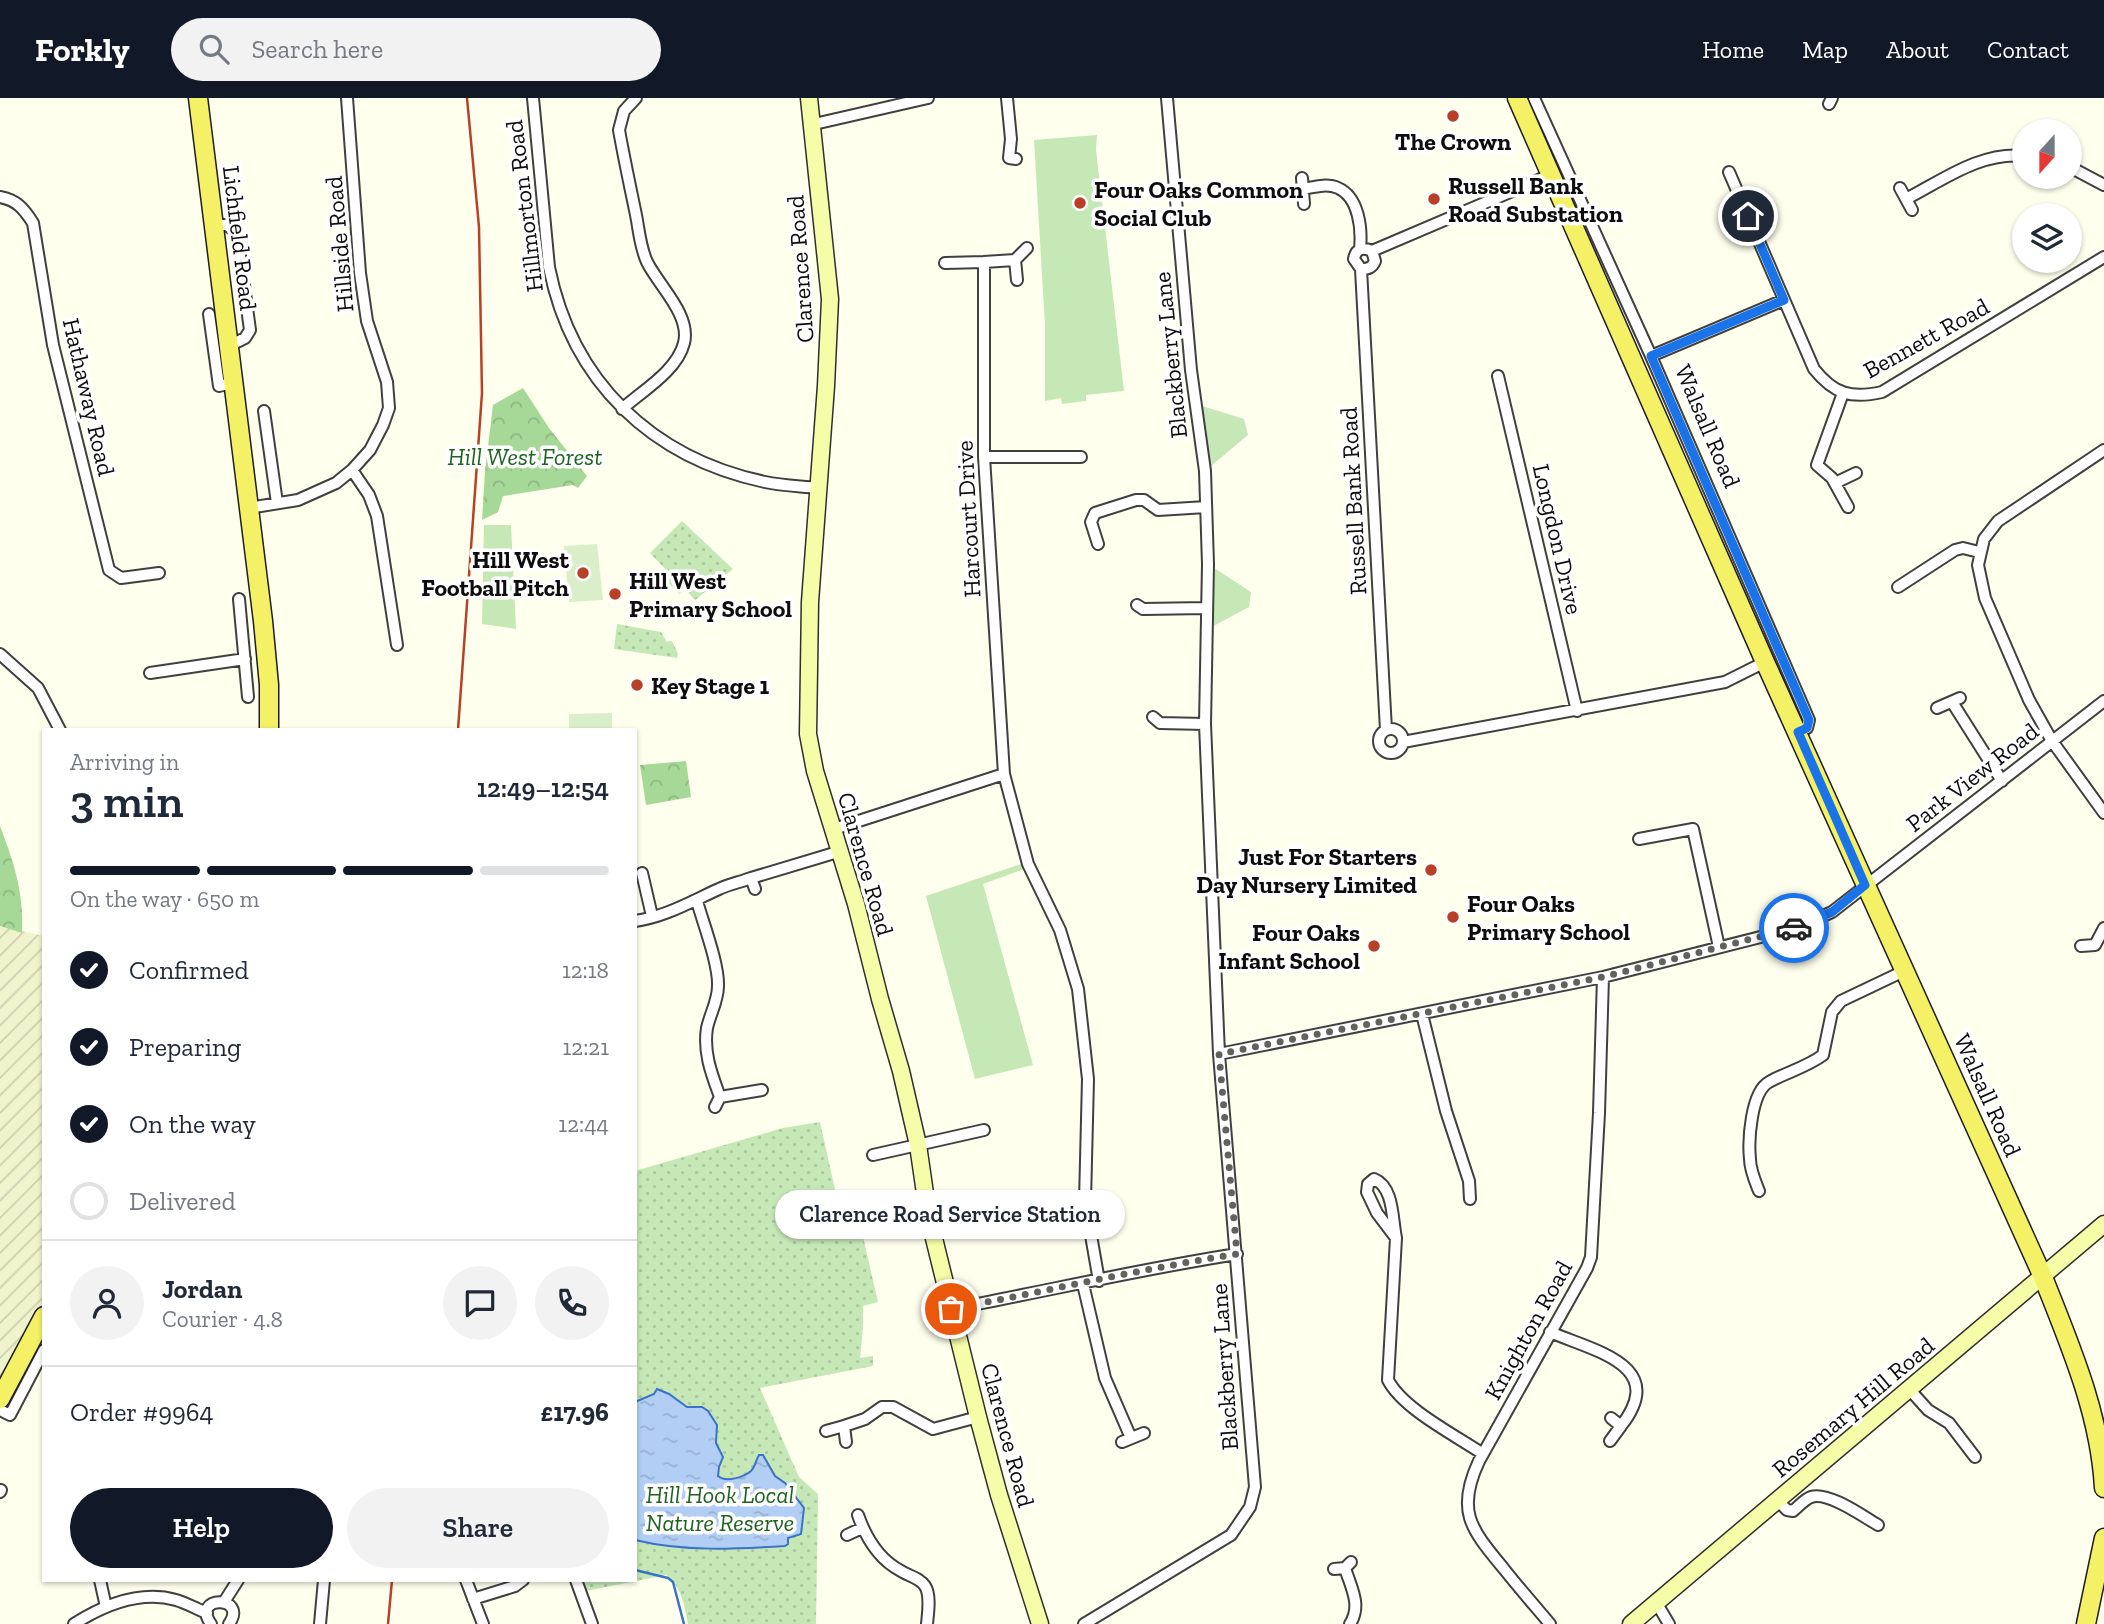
<!DOCTYPE html>
<meta charset="utf-8">
<style>
body{margin:0;font-family:"Zilla Slab",serif;background:#f2f2f3;color:#1f2937;height:100vh;display:flex;flex-direction:column;font-size:26px;white-space:nowrap}
*{box-sizing:border-box;margin:0}
p{font-size:23px;color:#747a83}
.icon{flex:none;width:38px;height:38px;fill:none;stroke:currentColor;stroke-width:2;stroke-linecap:round;stroke-linejoin:round}
.map{position:relative;flex:1;overflow:hidden}
.panel{position:absolute;left:42px;top:630px;width:595px;height:854px;display:flex;flex-direction:column;background:#fff;border-radius:0px;box-shadow:0 2px 5px #0004}
.panel>*{flex:none}
.needle{width:46px;rotate:201deg}
.tools{position:absolute;left:2012px;top:21px;display:grid;gap:14px}
.tools a{display:grid;place-items:center;width:70px;height:70px;border-radius:50%;background:#fff;box-shadow:0 2px 5px #0004;font-size:35px}
.pin{position:absolute;display:grid;place-items:center;width:60px;height:60px;color:#fff;margin:-30px;border:4px solid #fff;border-radius:50%;box-shadow:0 2px 7px #0007}
.courier{position:absolute;display:grid;place-items:center;width:70px;height:70px;margin:-35px;border:5px solid #1a73e8;border-radius:50%;background:#fff;color:#222;box-shadow:0 2px 9px #0007}
.bubble{position:absolute;height:49px;border-radius:24px;background:#fff;box-shadow:0 2px 5px #0004;font-size:23px;font-weight:600;line-height:49px;text-align:center}
.overview em{font-style:normal;font-weight:600}
.overview div{display:flex;flex-direction:column-reverse}
.overview{display:flex;align-items:center;justify-content:space-between;height:119px;padding:0 28px}
h1{font-size:46px;font-weight:600;line-height:52px}
.bar{display:grid;grid-template-columns:repeat(4,1fr);gap:10px 7px;align-content:center;height:84px;padding:0 28px}
.bar i{height:9px;border-radius:5px;background:#e0e1e3}
.bar .active{background:#111827}
.bar p{grid-column:span 4}
.line{display:flex;align-items:center;gap:18px;padding:0 28px;border-top:2px solid #e0e1e3}
.line div{flex:1}
.round{display:grid;place-items:center;flex:none;width:74px;height:74px;border-radius:37px;background:#f2f2f3}
ol{padding:0 28px;list-style:none}
li{display:flex;align-items:center;gap:21px;height:77px}
li p{margin-inline-start:auto}
li .icon{padding:7px;border-radius:50%;background:#111827;color:#fff;stroke-width:4}
li:last-child{color:#747a83}
li i{width:38px;height:38px;border:4px solid #e0e1e3;border-radius:50%}
.cta{display:flex;gap:14px;margin-top:auto;padding:14px 28px}
.cta a{flex:1;height:80px;border-radius:42px;background:#111827;color:#fff;font-size:28px;font-weight:600;line-height:80px;text-align:center}
.cta a+a{background:#f2f2f3;color:#1f2937}
header{display:flex;align-items:center;gap:42px;box-sizing:border-box;height:98px;padding:0 35px;background:#111827;color:#fff}
header strong{font-size:33px}
nav{display:flex;gap:38px;margin-inline-start:auto;font-size:24px}
.search{width:490px;height:63px;background:#f2f2f3;display:flex;align-items:center;gap:18px;box-sizing:border-box;padding:0 24px;border-radius:38px;color:#747a83;font-size:26px}
.map>svg:first-child{display:block}
</style>
<header>
<strong>Forkly</strong>
<div class="search"><svg class="icon" aria-label="search" viewBox="0 0 24 24"><circle cx="10" cy="10" r="6"/><path d="M15 15l6 6"/></svg>Search here</div>
<nav><a>Home</a><a>Map</a><a>About</a><a>Contact</a></nav>
</header>
<div class="map">
<svg width="2104" height="1526" viewBox="0 0 2104 1526">
<defs>
<pattern id="farmland-furrows" width="10" height="10" patternUnits="userSpaceOnUse" patternTransform="scale(1.75)"><rect width="10" height="10" fill="#eff4cd"/><path d="M-1 1l2-2M0 10L10 0M9 11l2-2" fill="none" stroke="#ccd0af"/></pattern>
<pattern id="forest-crowns" width="20" height="18" patternUnits="userSpaceOnUse" patternTransform="scale(1.75)"><rect width="20" height="18" fill="#a6d897"/><path d="M2 6a3 3 0 1 1 6 0M12 15a3 3 0 1 1 6 0" fill="none" stroke="#8eb881"/></pattern>
<pattern id="park-dots" width="8" height="8" patternUnits="userSpaceOnUse" patternTransform="scale(1.75)"><rect width="8" height="8" fill="#c6e8b7"/><path d="M2 2h.1M6 6h.1" fill="none" stroke="#a9c69c" stroke-width="1.8" stroke-linecap="round"/></pattern>
<pattern id="water-ripples" width="26" height="14" patternUnits="userSpaceOnUse" patternTransform="scale(1.75)"><rect width="26" height="14" fill="#b2cef5"/><path d="M2 4q2-2 4 0t4 0M15 11q2-2 4 0t4 0" fill="none" stroke="#98b0d1"/></pattern>
</defs>
<rect width="100%" height="100%" fill="#feffec"/>
<!-- farmland -->
<path fill="url(#farmland-furrows)" d="M0 828 44 838V1202L0 1288Z"/>
<!-- grass -->
<path fill="#c6e8b7" d="M1097 37 1096 52 1124 293 1086 297V303L1062 306 1061 300 1045 303V227L1034 42Z
M1196 306 1244 321 1248 337 1205 373Z
M484 427H511L516 531 482 526Z
M1208 466 1251 494 1249 509 1206 532Z
M1021 766 1024 771 983 786 1033 967 975 981 926 798Z"/>
<!-- forest -->
<path fill="url(#forest-crowns)" d="M523 290 549 330 587 378 578 390 573 387 503 398 498 414 482 422 485 373 493 307Z
M686 663 691 699 646 707 640 667Z
M0 728C14 765 24 794 22 835L0 828Z"/>
<!-- park -->
<path fill="url(#park-dots)" d="M682 423 733 471 695 502 685 491 679 496 662 478 667 473 650 455Z
M617 526 661 534 667 544 672 543 678 556 677 560 614 551Z
M820 1024 838 1105 855 1104 878 1204 863 1208V1230L860 1260 873 1258V1268L760 1290 799 1379 818 1396 816 1526H688C684 1507 682 1489 666 1477L586 1493 581 1482H635V1073L783 1030Z"/>
<!-- pitch -->
<path fill="#daefc9" d="M597 446 603 502 569 504 564 448Z
M612 615V632H569V616Z"/>
<!-- water -->
<path fill="url(#water-ripples)" stroke="#3b73ca" stroke-width="2" d="M657 1291 669 1296 687 1309H702L708 1313 717 1327 716 1345 723 1359 719 1369 718 1378C726 1385 744 1379 751 1373 755 1369 756 1362 759 1357H763L775 1378 785 1385 804 1410 801 1436 788 1440V1446L785 1448C736 1451 684 1454 635 1442V1304L654 1296Z"/>
<g fill="none" stroke-linecap="round" stroke-linejoin="round">
<!-- stream -->
<path stroke="#3b73ca" stroke-width="2.5" d="M635 1472 668 1480 673 1484 684 1526"/>
<!-- street casing -->
<g stroke="#404040" stroke-width="14">
<path id="street" d="M533 0 549 169C572 284 652 360 765 384 783 388 801 388 818 390
M1007 0 1011 41 1009 60 1016 61
M1534 0 1651 258 1809 622 1807 630 1798 634
M1829 6 1832 0
M810 27 928 0
M2070 69 2104 87
M1729 74 1814 271C1834 296 1851 301 1882 294L2104 159
M1302 80 1304 106
M1900 90 1912 112
M1303 91C1314 89 1327 85 1338 90 1359 99 1362 131 1360 151
M0 99C17 102 24 111 33 125L53 247 109 472 121 480 159 475
M1906 101C1943 82 1981 53 2025 58
M214 127H227L237 135 250 232 245 240 229 248
M1372 153 1375 163C1372 170 1368 171 1361 171L1354 161C1356 150 1363 149 1372 153L1550 77
M1015 162 1017 182
M945 165 984 164
M1361 171 1386 632
M209 216 219 288 233 285
M1651 258 1784 202
M1498 278 1577 613
M1843 295 1817 367 1832 380 1848 409
M622 311C642 293 677 273 684 245 691 217 659 188 647 164 640 149 639 132 636 117 630 88 624 60 619 32L624 13 636 0
M264 313 277 405
M2104 352 1998 423 1984 441 1978 467 1985 500 2029 602 2052 643 2104 715
M984 359H1081
M352 372 369 397 377 418 397 547
M1835 385 1856 375
M249 410 298 402 336 385 352 372 370 352 383 327 389 310 387 284 367 223 360 175 347 0
M1098 446 1091 424 1095 415 1136 402H1144L1158 412 1206 409
M1898 489 1955 452 1963 450 1979 454
M239 501 248 599
M1137 507 1143 511 1206 510
M0 556 38 590 60 632
M150 575 245 561
M1952 604 2002 683
M1937 610 1960 600
M1153 619 1160 625 1205 626
M1379 643a12 12 0 1 1 24 0a12 12 0 1 1-24 0Z
M1403 644 1725 584 1765 564
M1004 676 984 359V164L1015 162 1027 150
M834 731 1004 676 1028 766 1060 832 1078 891 1088 981 1085 1103 1099 1183
M1639 741 1693 731 1719 849
M642 775 652 818
M755 791 751 780 841 753
M697 803C703 825 719 866 718 888 718 903 710 916 707 930 703 955 712 977 720 999
M635 823C665 819 692 803 719 791 729 786 741 784 751 780
M2081 848 2095 847 2104 830
M1422 916 1446 1013 1469 1083 1470 1101
M1219 956 1603 879 1796 830 1832 814 2104 603
M715 1009 720 999 762 992
M873 1057 984 1032
M1759 1093C1755 1083 1750 1072 1750 1061 1748 1042 1751 994 1769 984 1787 974 1807 969 1823 957L1832 914 1841 903 1904 873
M1031 1110 1085 1103
M1396 1140C1392 1121 1394 1089 1374 1081L1368 1086 1367 1094 1377 1115 1396 1140 1388 1282C1403 1311 1455 1337 1483 1356
M1083 1186 1105 1280 1131 1340
M951 1211C1047 1193 1141 1171 1237 1156
M1550 1234C1594 1253 1669 1267 1621 1328
M1910 1292 1928 1312 1949 1325 1975 1359
M0 1312 10 1317 44 1252
M826 1333 844 1328
M1610 1343 1621 1328 1611 1320
M846 1344 844 1328 865 1321 882 1309H893L933 1331 978 1319
M1122 1344 1144 1335
M0 1394 1 1392
M1777 1402 1787 1412 1793 1413C1799 1408 1805 1401 1811 1399 1828 1393 1864 1419 1878 1427
M858 1417C866 1440 880 1462 901 1473 909 1478 920 1480 925 1488 931 1497 928 1515 927 1526
M847 1437 862 1430
M1345 1470C1351 1490 1362 1507 1350 1526
M1334 1471 1345 1470 1351 1464
M100 1482 106 1509
M466 1482 483 1526
M576 1482 592 1526
M473 1501 515 1488 523 1482
M224 1504 238 1482
M1656 1504 1669 1526
M74 1526C104 1507 140 1492 176 1502 186 1505 197 1511 207 1515
M211 1526C190 1497 249 1497 229 1526
M320 1526 324 1482
M1084 1526 1231 1437 1250 1409 1255 1389 1219 956 1205 626 1208 466 1205 373 1191 272 1167 0
M1550 1526C1535 1508 1519 1490 1504 1471 1472 1432 1455 1414 1479 1363L1587 1170 1591 1159 1599 1015 1603 879"/>
</g>
<!-- secondary casing -->
<g stroke="#2f2f2f" stroke-width="19">
<path id="secondary" d="M809 0 830 201 826 288 810 504 808 636 815 673 856 806 880 901 901 973 918 1047 928 1116 978 1319 999 1397 1040 1526
M1631 1526 2104 1126"/>
</g>
<!-- primary casing -->
<g stroke="#1e1e1e" stroke-width="21">
<path id="primary" d="M198 0 263 523 269 587V632
M1517 0 1765 564 2043 1179C2070 1247 2100 1316 2104 1390
M0 1301 44 1218
M2086 1526 2104 1440"/>
</g>
<!-- street -->
<use href="#street" stroke="#fff" stroke-width="10"/>
<!-- secondary -->
<use href="#secondary" stroke="#f5fda9" stroke-width="16"/>
<!-- primary -->
<use href="#primary" stroke="#f5f166" stroke-width="18"/>
<!-- rail -->
<path stroke="#b94028" stroke-width="2.5" d="M458 632 482 295 479 129 467 0
M388 1526 392 1482"/>
</g>
<g fill="none" stroke-linecap="round" stroke-linejoin="round">
<!-- done -->
<path stroke="#61625b" stroke-width="7" stroke-dasharray="0 12.6" d="M951 1211C1047 1193 1141 1171 1237 1156L1219 956 1603 879 1794 830"/>
<!-- route -->
<path stroke="#1a73e8" stroke-width="9" d="M1748 118 1784 202 1651 258 1809 622 1807 630 1798 634 1865 787 1832 814 1794 830"/>
</g>
<!-- markers -->
<g fill="#b94028" stroke="#fff" stroke-width="2.5">
<circle cx="1453" cy="18" r="7"/>
<circle cx="1434" cy="101" r="7"/>
<circle cx="1080" cy="105" r="7"/>
<circle cx="583" cy="475" r="7"/>
<circle cx="615" cy="496" r="7"/>
<circle cx="637" cy="587" r="7"/>
<circle cx="1431" cy="772" r="7"/>
<circle cx="1453" cy="819" r="7"/>
<circle cx="1374" cy="848" r="7"/>
</g>
<g text-anchor="middle" dominant-baseline="central" stroke-width="7" stroke-linejoin="round" paint-order="stroke">
<!-- poi labels -->
<g font-size="24" font-weight="bold" fill="#0d0d0d" stroke="#fff" text-anchor="start">
<text x="1453" y="43" text-anchor="middle">The Crown</text>
<text x="1448" y="87">Russell Bank<tspan x="1448" dy="28">Road Substation</tspan></text>
<text x="1094" y="91">Four Oaks Common<tspan x="1094" dy="28">Social Club</tspan></text>
<text x="569" y="461" text-anchor="end">Hill West<tspan x="569" dy="28">Football Pitch</tspan></text>
<text x="629" y="482">Hill West<tspan x="629" dy="28">Primary School</tspan></text>
<text x="651" y="587">Key Stage 1</text>
<text x="1417" y="758" text-anchor="end">Just For Starters<tspan x="1417" dy="28">Day Nursery Limited</tspan></text>
<text x="1467" y="805">Four Oaks<tspan x="1467" dy="28">Primary School</tspan></text>
<text x="1360" y="834" text-anchor="end">Four Oaks<tspan x="1360" dy="28">Infant School</tspan></text>
</g>
<!-- street labels -->
<g font-size="24" fill="#0d0d0d" stroke="#fff">
<text transform="translate(524 108) rotate(-97)">Hillmorton Road</text>
<text transform="translate(240 140) rotate(83)">Lichfield Road</text>
<text transform="translate(339 146) rotate(-95)">Hillside Road</text>
<text transform="translate(800 171) rotate(-94)">Clarence Road</text>
<text transform="translate(1926 240) rotate(-29)">Bennett Road</text>
<text transform="translate(1170 257) rotate(-96)">Blackberry Lane</text>
<text transform="translate(89 299) rotate(77)">Hathaway Road</text>
<text transform="translate(1708 328) rotate(67)">Walsall Road</text>
<text transform="translate(1353 403) rotate(-93)">Russell Bank Road</text>
<text transform="translate(968 421) rotate(-93)">Harcourt Drive</text>
<text transform="translate(1558 441) rotate(77)">Longdon Drive</text>
<text transform="translate(1972 679) rotate(-38)">Park View Road</text>
<text transform="translate(866 766) rotate(74)">Clarence Road</text>
<text transform="translate(1988 997) rotate(66)">Walsall Road</text>
<text transform="translate(1528 1232) rotate(-61)">Knighton Road</text>
<text transform="translate(1224 1269) rotate(-94)">Blackberry Lane</text>
<text transform="translate(1853 1309) rotate(-40)">Rosemary Hill Road</text>
<text transform="translate(1008 1337) rotate(75)">Clarence Road</text>
</g>
<!-- park labels -->
<g font-size="24" font-style="italic" fill="#1f631f" stroke="#fff">
<text x="525" y="358">Hill West Forest</text>
<text x="720" y="1396">Hill Hook Local<tspan x="720" dy="28">Nature Reserve</tspan></text>
</g>
</g>
</svg>
<div class="tools">
<a><svg class="needle" viewBox="-14 -14 28 28"><path d="M0-13l5 13h-10z" fill="#e53935"/><path d="M0 13l5-13h-10z" fill="#747a83"/></svg></a>
<a><svg class="icon" aria-label="layers" viewBox="0 0 24 24"><path d="M12 4l9 5-9 5-9-5zM3 14l9 5 9-5"/></svg></a>
</div>
<div class="pin" style="left:951px;top:1211px;background:#ea580c"><svg class="icon" aria-label="bag" viewBox="0 0 24 24"><path d="M5 8h14l-1 12H6zM9 8a3 3 0 0 1 6 0"/></svg></div>
<div class="pin" style="left:1748px;top:118px;background:#1f2937"><svg class="icon" aria-label="home" viewBox="0 0 24 24"><path d="M3 11l9-7 9 7M6 9v11h12V9"/></svg></div>
<div class="courier" style="left:1794px;top:830px"><svg class="icon" aria-label="car" viewBox="0 0 24 24"><path d="M5 17H2v-5l4-1 3-4h7l3 4 3 1v5h-3M9 17h6M6 11h13"/><circle cx="7" cy="17" r="2"/><circle cx="17" cy="17" r="2"/></svg></div>
<div class="bubble" style="left:775px;top:1092px;width:350px">Clarence Road Service Station</div>
<section class="panel">
<div class="overview"><div><h1>3 min</h1><p>Arriving in</p></div><em>12:49–12:54</em></div>
<div class="bar"><i class="active"></i><i class="active"></i><i class="active"></i><i></i><p>On the way · 650 m</p></div>
<ol>
<li><svg class="icon" aria-label="check" viewBox="0 0 24 24"><path d="M5 12l5 5 9-10"/></svg>Confirmed<p>12:18</p></li>
<li><svg class="icon" aria-label="check" viewBox="0 0 24 24"><path d="M5 12l5 5 9-10"/></svg>Preparing<p>12:21</p></li>
<li><svg class="icon" aria-label="check" viewBox="0 0 24 24"><path d="M5 12l5 5 9-10"/></svg>On the way<p>12:44</p></li>
<li><i></i>Delivered</li>
</ol>
<div class="line" style="height:126px"><a class="round"><svg class="icon" aria-label="person" viewBox="0 0 24 24"><circle cx="12" cy="8" r="4"/><path d="M4 21q1-7 8-7t8 7"/></svg></a><div><b>Jordan</b><p>Courier · 4.8</p></div><a class="round"><svg class="icon" aria-label="chat" viewBox="0 0 24 24"><path d="M4 5h16v11H9l-5 4z"/></svg></a><a class="round"><svg class="icon" aria-label="phone" viewBox="0 0 24 24"><path d="M5 4h4l2 5-3 2q2 4 5 5l2-3 5 2v4C11 20 4 13 5 4z"/></svg></a></div>
<div class="line" style="height:91px"><div>Order #9964</div><b>£17.96</b></div>
<div class="cta"><a>Help</a><a>Share</a></div>
</section>
</div>
